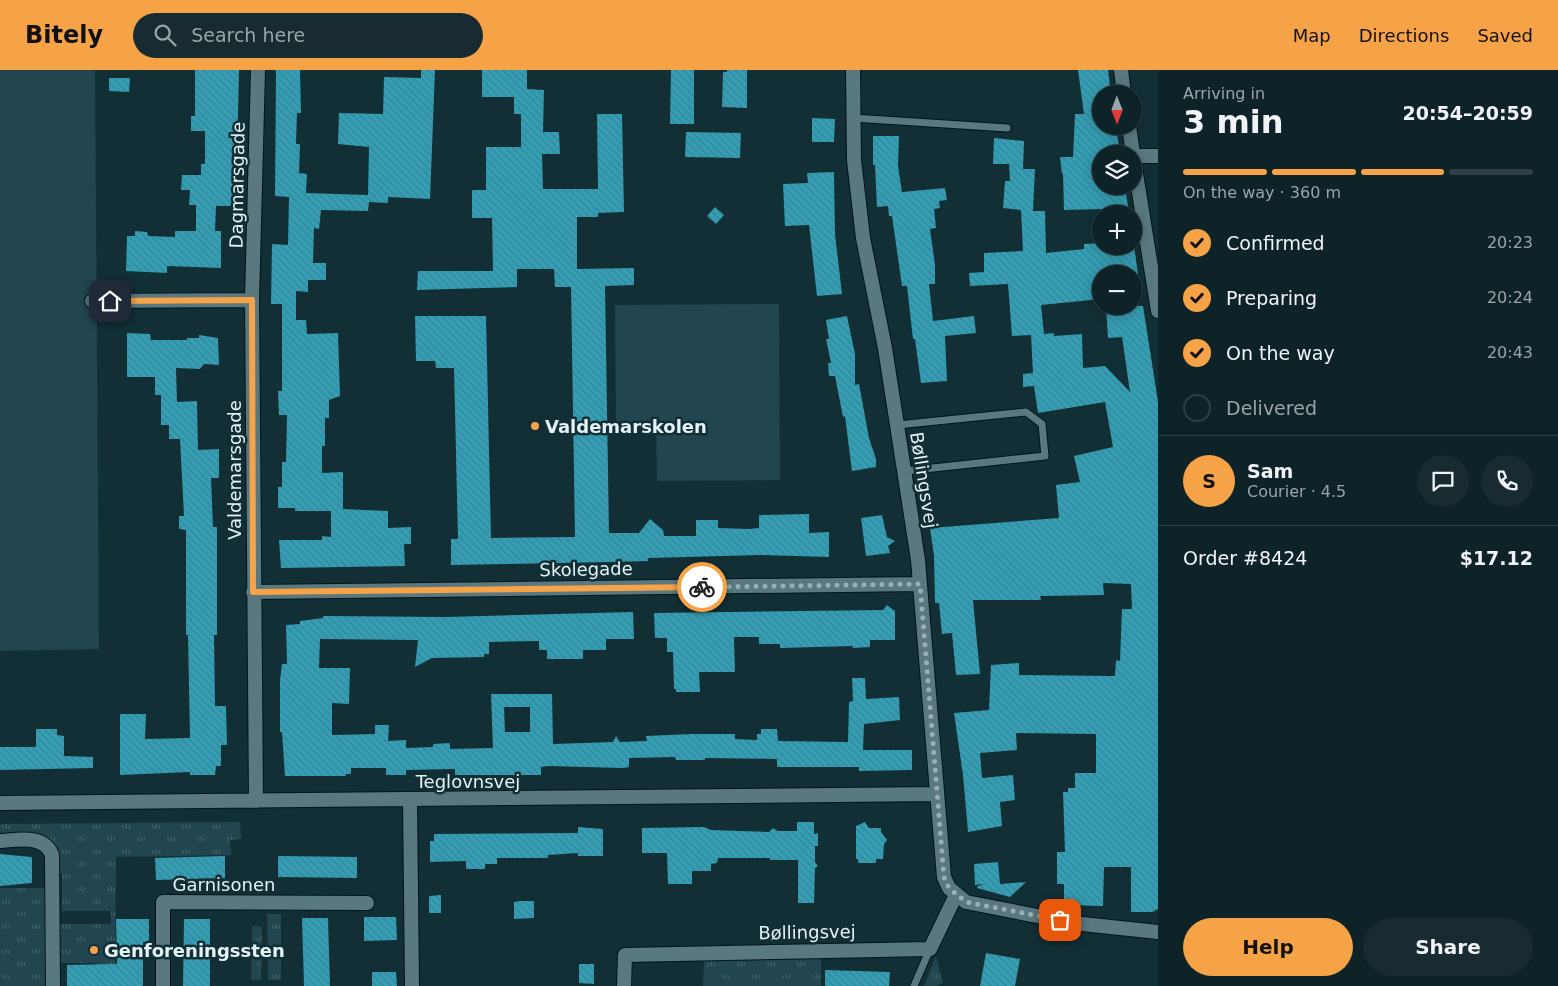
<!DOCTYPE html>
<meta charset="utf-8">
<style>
body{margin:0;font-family:"DejaVu Sans",sans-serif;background:#172b30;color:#f1f3f6;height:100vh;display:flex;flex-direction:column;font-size:19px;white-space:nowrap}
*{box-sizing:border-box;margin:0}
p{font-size:16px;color:#9ba4a8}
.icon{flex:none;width:28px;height:28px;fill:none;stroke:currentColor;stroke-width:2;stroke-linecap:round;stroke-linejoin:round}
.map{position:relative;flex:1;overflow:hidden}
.sheet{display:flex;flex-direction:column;background:#0e2328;width:400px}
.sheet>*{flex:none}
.needle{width:32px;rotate:179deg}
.fabs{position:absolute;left:1092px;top:15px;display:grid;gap:10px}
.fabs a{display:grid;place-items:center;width:50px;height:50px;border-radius:50%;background:#0e2328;box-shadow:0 2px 12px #0003,0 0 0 1px #2e4045;font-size:25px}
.pin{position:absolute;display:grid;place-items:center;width:42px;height:42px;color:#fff;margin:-21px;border-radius:10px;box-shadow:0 2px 8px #0006}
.courier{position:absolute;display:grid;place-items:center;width:50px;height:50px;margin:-25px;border:4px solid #f6a247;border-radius:50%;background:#fff;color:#222;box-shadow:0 1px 6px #0007}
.overview em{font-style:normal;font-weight:700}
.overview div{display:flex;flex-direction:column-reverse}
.overview{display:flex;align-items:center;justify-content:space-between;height:85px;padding:0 25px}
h1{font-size:32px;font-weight:700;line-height:38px}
.bar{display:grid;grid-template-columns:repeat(4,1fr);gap:8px 5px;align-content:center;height:60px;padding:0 25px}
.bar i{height:6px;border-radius:4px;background:#2e4045}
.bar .active{background:#f6a247}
.bar p{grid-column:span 4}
.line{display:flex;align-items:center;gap:12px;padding:0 25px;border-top:1px solid #2e4045}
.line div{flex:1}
.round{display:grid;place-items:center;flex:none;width:52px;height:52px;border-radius:26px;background:#172b30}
ol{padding:0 25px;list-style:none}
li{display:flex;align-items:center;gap:15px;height:55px}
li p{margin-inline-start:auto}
li .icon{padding:5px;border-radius:50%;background:#f6a247;color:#111;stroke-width:4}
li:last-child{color:#9ba4a8}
li i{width:28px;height:28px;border:2px solid #2e4045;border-radius:50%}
.primary-button{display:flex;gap:10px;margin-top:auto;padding:10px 25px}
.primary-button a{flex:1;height:58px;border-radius:30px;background:#f6a247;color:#111;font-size:20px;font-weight:700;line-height:58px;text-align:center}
.primary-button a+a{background:#172b30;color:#f1f3f6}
header{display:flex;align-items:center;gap:30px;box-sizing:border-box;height:70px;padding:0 25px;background:#f6a247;color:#111}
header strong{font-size:24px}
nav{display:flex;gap:28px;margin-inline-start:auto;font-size:18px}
.search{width:350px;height:45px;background:#172b30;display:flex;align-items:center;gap:12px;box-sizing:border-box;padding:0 18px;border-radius:28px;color:#9ba4a8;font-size:19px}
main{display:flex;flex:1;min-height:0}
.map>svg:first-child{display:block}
</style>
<header>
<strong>Bitely</strong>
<div class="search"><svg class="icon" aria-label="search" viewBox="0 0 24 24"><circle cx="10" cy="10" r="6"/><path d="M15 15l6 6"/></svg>Search here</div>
<nav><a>Map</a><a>Directions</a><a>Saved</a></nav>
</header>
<main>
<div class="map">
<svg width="1158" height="916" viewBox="0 0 1158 916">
<defs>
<pattern id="grass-tufts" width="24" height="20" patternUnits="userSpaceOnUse" patternTransform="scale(1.25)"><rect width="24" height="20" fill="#21464f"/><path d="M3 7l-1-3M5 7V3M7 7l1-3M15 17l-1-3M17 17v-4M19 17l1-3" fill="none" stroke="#416169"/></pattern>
<pattern id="building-back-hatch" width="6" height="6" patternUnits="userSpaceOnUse" patternTransform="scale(1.25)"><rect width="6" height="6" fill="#339eb4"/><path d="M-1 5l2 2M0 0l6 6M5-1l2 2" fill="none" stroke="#388494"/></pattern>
</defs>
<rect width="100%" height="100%" fill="#122f35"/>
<!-- grass -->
<path fill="url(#grass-tufts)" d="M240 752 241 769 230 770 231 785 116 787 115 916H98L97 893H59L58 854H111V841H62V804H58L56 778 51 772 3 765 0 762V754Z
M0 818H46L47 916H0Z
M267 844H281V910H268Z
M252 856 262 857 261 910H251Z
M936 886 943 913 937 916H924Z
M821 888V916H703L704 890Z"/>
<!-- green -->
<path fill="#21464f" d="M0 0H95L99 579 0 581Z
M779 234 780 410 657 411 656 359 616 360 615 235Z"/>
<!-- building -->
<path fill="url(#building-back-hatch)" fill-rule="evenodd" d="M195 0H239L236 136H216L215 161H221V198L167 196V203L126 201 127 166H135V161L147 162 148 166 175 167V161H196V135H189L190 120H181L182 105H201V94H205V61H191V46H195Z
M276 0H300L301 43H297L296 74H300L299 103 307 104 306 123 368 125 369 77 338 74 339 43 383 44 384 7 421 8V0H435L430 129 388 127V133L369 132 368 141 321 140 319 159 314 158 313 193H326V210H308V222L296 221V250H306L307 264 338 263 340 326 329 330V348H325V376H322V403L343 402V439L388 441V458L411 457V474H404L405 496 281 498 279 470H322V466L331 467V441H295V438H278V417H282V392H286L287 345H279L278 321H282V234H271L272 174 288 175 289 127 275 126Z
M482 0H527V19L544 20 543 62H559L560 84H542L543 119H598L597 44H622L624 142 598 143V147H577V199L634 198V215L605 216 609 463H639L650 449 663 460 664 466H696V450H718V458L749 459 759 458V445L809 444V463L829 462V487L761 485 648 488V491L611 492 451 495V469H458L454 298H436L435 291H416L415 246H486L491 468 575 467 571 217H555L554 199H517V217L417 220 418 201H493L492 148H472V120H486V77H521V44H514V27H482Z
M671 0H694V54H670Z
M727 0H747V38L722 37 723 2H727Z
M1078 0H1108L1111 24H1101V56H1116L1120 84H1101V116H1125L1129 144H1102V139L1064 140 1063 104H1062L1060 87H1073L1075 44H1084Z
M109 8H130L129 22 109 21Z
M812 48 835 49 834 72H812Z
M686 62 741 63 740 88 685 87Z
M873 66H899L898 96 902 122 945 118 947 130 939 131 940 138 934 139 936 158 930 159 935 195V214H929L933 251 974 246 976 263 945 266 947 311 921 313 915 269H913L907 216H902L892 146H889L888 136 877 137 875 95H873Z
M994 68 1024 71 1023 99H1035L1033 141H1045L1046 183 1084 179V174L1101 173V176H1134L1138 204H1101V229L1041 235 1044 264 1054 263V266L1082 264 1083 298 1105 296 1130 322 1122 267 1108 268 1106 236H1143L1158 332V839L1152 842H1131V797H1104L1103 836 1064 835V814H1057V782H1065L1063 722H1068V718H1075V703H1096V664L1016 663 1017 680 980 683 982 708 1013 705 1015 730 1000 732 1002 756 968 762 963 705 954 643 989 640 991 595 1019 593V605L1115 606 1116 590 1120 591 1122 539H1132L1131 514 1103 513 1104 525 1040 526 1041 530H973L980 604 956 605 952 563 942 564 939 533H935L934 486 930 458 1059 448 1056 415 1080 412 1074 386 1113 377 1105 332 1038 343 1034 316 1023 317V304L1033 303 1031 265 1012 266 1008 214 970 216 969 203 984 202V183L1023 181 1021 140 1003 138 1005 111H1010L1009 94H993Z
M834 102 835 164 842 224 817 226 809 155 785 156 783 114 808 113 807 103Z
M715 137 724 145 716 154 707 146Z
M847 246 855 284V315L859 314 869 368 876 389V397L852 401 845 346 843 347 835 306H829L828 293H831L826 269H829L826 250Z
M127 263 150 264 151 270H187V268H199V265L218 268 219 295 204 294 200 299 176 298 177 332 197 331 198 380 219 379V408H211L213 457H217V565H214L215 636H226L227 675H221V696H216L215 705H190V702L120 705V644H146L145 669 190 668 188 565H186V460L179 459V446H184L180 369H169V355H161V325H155V307H127Z
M882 445 887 467 895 471 888 476 890 483 866 486 861 448Z
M887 535 895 541V570H870V577L853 578 852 576 780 578V574H759V567H734L735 602H699L700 622H676V619H674L673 582H667V568H655L654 543 883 540Z
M633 542 634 569H606V580H583V589H547V580H539V571L489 572V584H484V587L432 588 415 597 418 570 320 569 319 598H350L349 634 332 633V665L375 664V655H389L388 671 406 670V678L433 677V674L450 673V679L493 678 491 624H552L553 674 613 672 616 666 620 672 647 671 646 666 691 664H735V669L757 670V664H761V659H777L778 671 848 672 849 632 853 631 852 608H865L866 629 899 627 900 650 864 654 863 680H912V700L859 701V697H777V689L705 688V690H676L675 687 629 688V697L623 698 549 696 541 697V705H455V699L406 700V705H386V698H351V704H346V706H285L282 662H280V610L282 594H287L286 555 300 554V551L323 548V546L445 547ZM504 637H530V662H505Z
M36 659H57V665L64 666V686L93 687V698L0 700V677H36Z
M797 752H814V764L818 763V776H815V792L818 796 815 798 814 833H798V790H770V788H718L717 793 711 794V801H692V814H668L667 783H642V758L704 757 711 760 769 762 773 758 778 761H797Z
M865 752 869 758H881V762L887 770 884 774 883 789H876V793H858V789H856V756Z
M578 757 603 759V786H578V783L548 785V788H497V794H485V799H466V791L430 792V771H434V764L578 763Z
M0 784 32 787V813L0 816Z
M225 786V808L156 810 155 788Z
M278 786 357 787V808L278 807Z
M998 792 1000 814 1026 812 1010 827 977 818 978 816 984 814 975 815 974 794Z
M441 825V843H429V826Z
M520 831H534V848L514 849V832Z
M364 847H396L397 870 364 871Z
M302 848H328L330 916H304Z
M116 849H149V872H143V916H67V895L117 894Z
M184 849H210V916H183Z
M986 883 1020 889 1015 916H980Z
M579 894H594V914L579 913Z
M825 900 890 902 889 916H825Z
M372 902H396L397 916H372Z"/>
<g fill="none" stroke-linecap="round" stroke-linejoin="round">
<!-- lane casing -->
<g stroke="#00161d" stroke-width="9">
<path id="lane" d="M853 48 1007 58
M897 355 1026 342 1042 354 1045 386 905 401
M914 916 930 879"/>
</g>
<!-- street casing -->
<g stroke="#00161d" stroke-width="16">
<path id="street" d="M853 0 854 90 863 168 885 278 918 490 944 807 949 818 966 832 1073 853 1158 862
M1121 0 1124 24
M1129 56 1133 84
M1134 86H1158
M1134 91 1158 241
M252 230 258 0
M92 231 252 230 256 731
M253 522 920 514
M410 730 412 916
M0 733 937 724
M0 771C18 770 44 764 52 785L53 916
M163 916V832L367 833
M624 916 625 885 930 879 956 825"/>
</g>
<!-- lane -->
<use href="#lane" stroke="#5a787f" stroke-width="7"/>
<!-- street -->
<use href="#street" stroke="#5a787f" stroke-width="14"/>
</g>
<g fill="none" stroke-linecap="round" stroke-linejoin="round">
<!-- done -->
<path stroke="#9aaeb3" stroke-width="5" stroke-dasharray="0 9" d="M702 517 920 514 944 807 949 818 966 832 1060 850"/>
<!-- route -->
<path stroke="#f6a247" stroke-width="6" d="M110 231 252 230 253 522 702 517"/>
</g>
<!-- markers -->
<g fill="#f6a247" stroke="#122f35" stroke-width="2">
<circle cx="535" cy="356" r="5"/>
<circle cx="94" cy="880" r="5"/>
</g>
<g text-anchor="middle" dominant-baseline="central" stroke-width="5" stroke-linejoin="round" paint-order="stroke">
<!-- street labels -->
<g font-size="18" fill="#e3f3f7" stroke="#122f35">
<text transform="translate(237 115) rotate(-89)">Dagmarsgade</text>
<text transform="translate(234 400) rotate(-90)">Valdemarsgade</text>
<text transform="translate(924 410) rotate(81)">Bøllingsvej</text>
<text transform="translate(586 499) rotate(-1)">Skolegade</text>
<text x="468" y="711">Teglovnsvej</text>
<text x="224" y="814">Garnisonen</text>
<text transform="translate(807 862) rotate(-1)">Bøllingsvej</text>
</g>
<!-- poi labels -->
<g font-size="18" font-weight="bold" fill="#e3f3f7" stroke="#122f35" text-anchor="start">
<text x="545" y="356">Valdemarskolen</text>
<text x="104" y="880">Genforeningssten</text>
</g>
</g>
</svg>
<div class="fabs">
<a><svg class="needle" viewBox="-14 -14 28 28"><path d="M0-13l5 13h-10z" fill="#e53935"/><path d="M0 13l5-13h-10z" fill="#9ba4a8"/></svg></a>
<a><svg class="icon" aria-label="layers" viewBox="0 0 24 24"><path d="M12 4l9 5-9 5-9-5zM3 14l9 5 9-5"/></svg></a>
<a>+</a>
<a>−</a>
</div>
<div class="pin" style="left:1060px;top:850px;background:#ea580c"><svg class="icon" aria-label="bag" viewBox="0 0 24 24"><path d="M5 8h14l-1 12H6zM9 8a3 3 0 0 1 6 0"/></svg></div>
<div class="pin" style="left:110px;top:231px;background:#1f2937"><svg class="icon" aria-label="home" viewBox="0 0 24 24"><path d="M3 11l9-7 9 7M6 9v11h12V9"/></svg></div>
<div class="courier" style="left:702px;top:517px"><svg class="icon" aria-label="bike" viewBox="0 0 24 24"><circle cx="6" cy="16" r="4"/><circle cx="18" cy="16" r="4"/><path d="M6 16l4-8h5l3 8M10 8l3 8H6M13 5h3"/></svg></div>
</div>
<section class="sheet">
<div class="overview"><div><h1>3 min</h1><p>Arriving in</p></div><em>20:54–20:59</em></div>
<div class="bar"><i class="active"></i><i class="active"></i><i class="active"></i><i></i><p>On the way · 360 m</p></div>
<ol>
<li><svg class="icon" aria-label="check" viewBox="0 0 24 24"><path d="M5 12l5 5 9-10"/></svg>Confirmed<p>20:23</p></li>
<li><svg class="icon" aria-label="check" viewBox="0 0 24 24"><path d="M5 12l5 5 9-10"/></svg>Preparing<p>20:24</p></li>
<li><svg class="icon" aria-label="check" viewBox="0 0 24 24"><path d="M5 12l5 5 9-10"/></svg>On the way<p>20:43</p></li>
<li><i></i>Delivered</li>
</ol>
<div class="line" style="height:90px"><b class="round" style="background:#f6a247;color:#111">S</b><div><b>Sam</b><p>Courier · 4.5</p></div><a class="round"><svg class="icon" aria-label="chat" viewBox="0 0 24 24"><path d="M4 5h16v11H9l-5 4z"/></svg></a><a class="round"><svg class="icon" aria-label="phone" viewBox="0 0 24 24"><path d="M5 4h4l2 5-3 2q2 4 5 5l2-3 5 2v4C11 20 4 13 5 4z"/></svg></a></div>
<div class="line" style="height:65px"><div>Order #8424</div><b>$17.12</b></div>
<div class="primary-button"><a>Help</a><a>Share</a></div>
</section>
</main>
